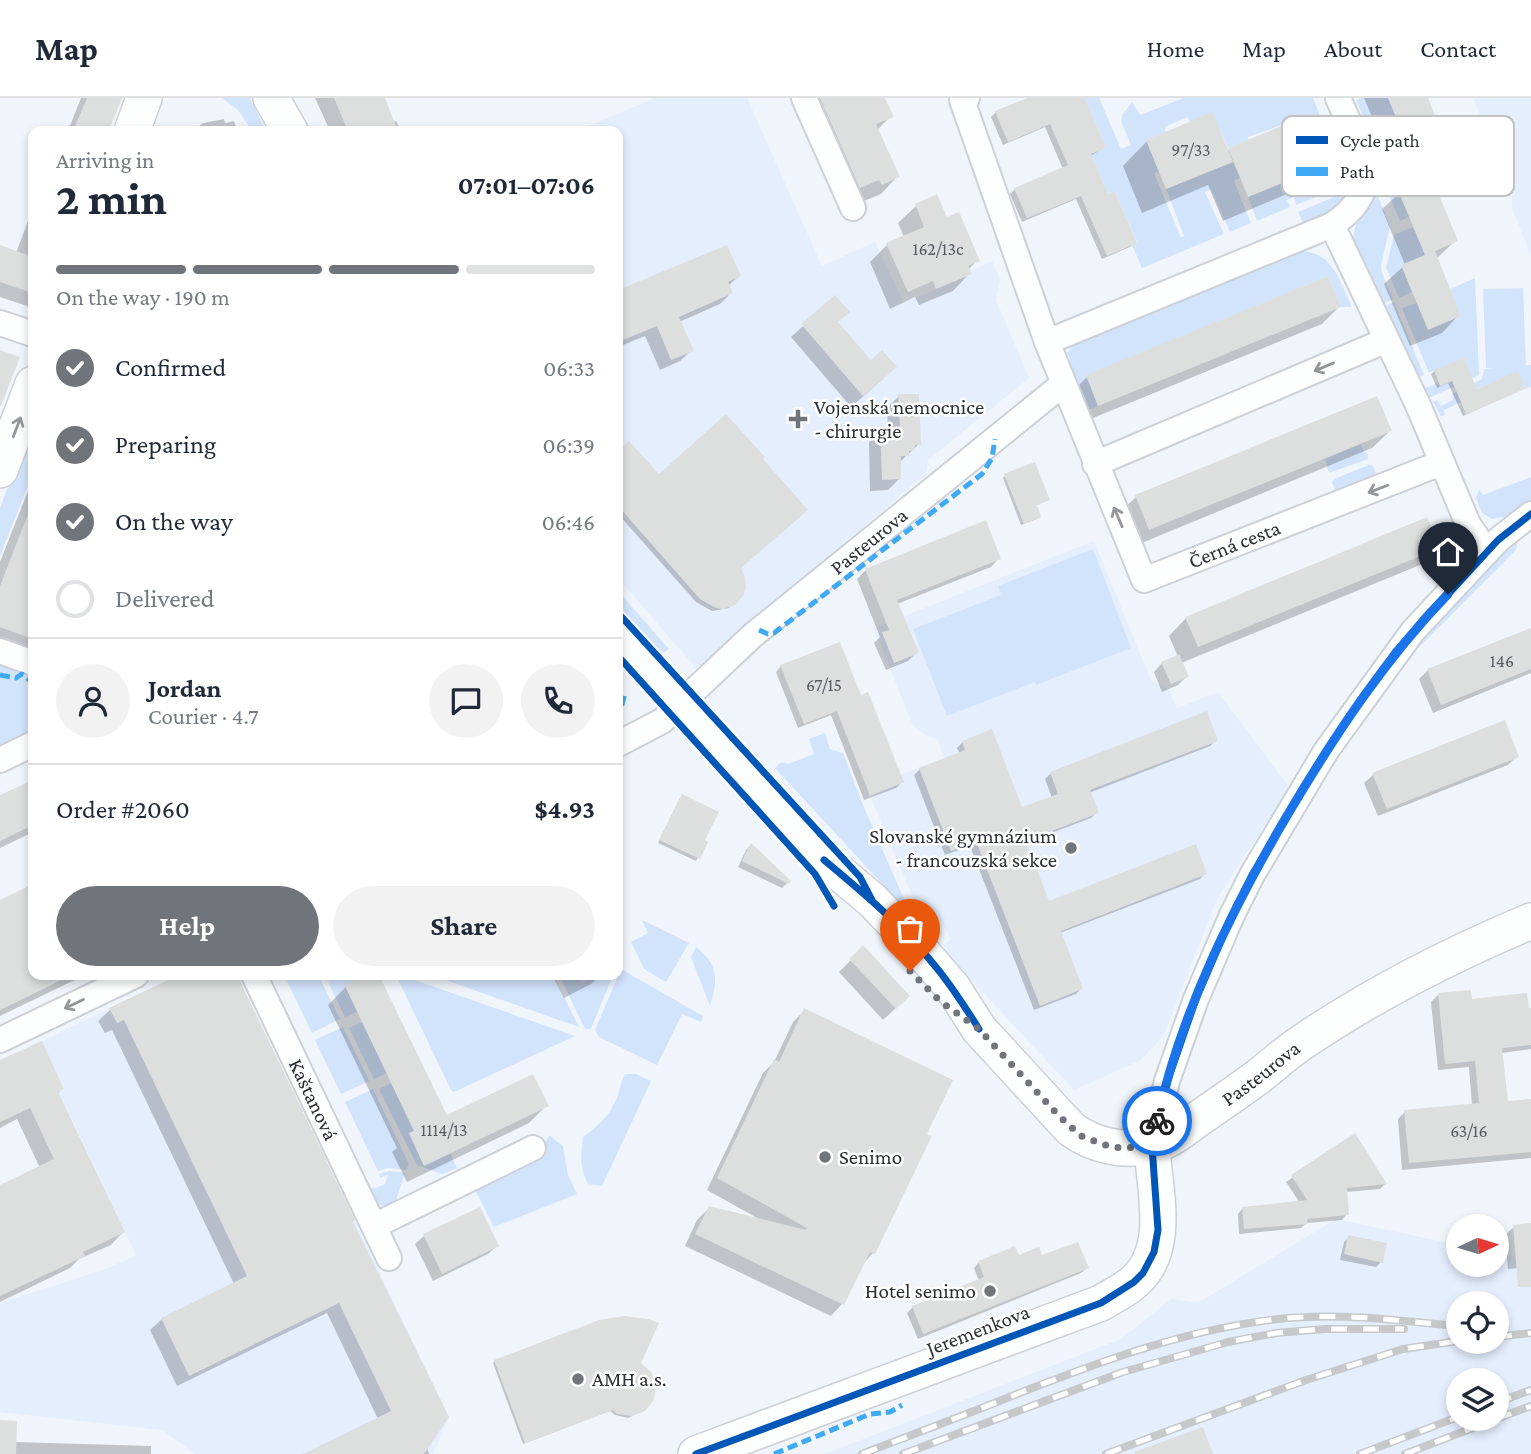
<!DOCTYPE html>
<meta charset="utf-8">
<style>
body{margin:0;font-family:"Crimson Pro",serif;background:#f2f2f3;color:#1f2937;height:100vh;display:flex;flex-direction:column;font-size:26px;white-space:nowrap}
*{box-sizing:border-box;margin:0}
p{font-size:23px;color:#747a83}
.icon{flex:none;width:38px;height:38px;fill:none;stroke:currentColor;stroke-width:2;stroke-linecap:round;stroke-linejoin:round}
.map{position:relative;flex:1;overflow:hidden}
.panel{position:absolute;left:28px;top:28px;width:595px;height:854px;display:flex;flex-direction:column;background:#fff;border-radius:14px;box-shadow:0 4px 10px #0003}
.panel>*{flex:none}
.needle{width:46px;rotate:86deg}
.controls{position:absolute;left:1446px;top:1116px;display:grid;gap:14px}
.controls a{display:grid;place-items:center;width:63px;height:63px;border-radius:50%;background:#fff;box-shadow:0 4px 10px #0003;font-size:35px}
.pin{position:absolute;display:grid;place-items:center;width:60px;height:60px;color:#fff;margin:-72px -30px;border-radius:50% 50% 50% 0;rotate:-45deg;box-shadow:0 0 7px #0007}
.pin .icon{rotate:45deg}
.courier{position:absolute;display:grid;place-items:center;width:70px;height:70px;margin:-35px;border:5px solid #1a73e8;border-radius:50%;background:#fff;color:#222;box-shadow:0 2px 9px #0007}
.overview em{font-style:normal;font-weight:700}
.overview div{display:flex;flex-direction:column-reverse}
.overview{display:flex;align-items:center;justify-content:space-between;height:119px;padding:0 28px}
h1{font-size:46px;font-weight:700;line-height:52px}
.bar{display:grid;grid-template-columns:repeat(4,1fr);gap:10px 7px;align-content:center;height:84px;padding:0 28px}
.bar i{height:9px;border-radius:5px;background:#e0e1e3}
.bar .selected{background:#70747b}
.bar p{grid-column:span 4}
.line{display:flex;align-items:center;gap:18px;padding:0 28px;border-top:2px solid #e0e1e3}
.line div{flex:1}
.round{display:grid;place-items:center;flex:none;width:74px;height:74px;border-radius:37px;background:#f2f2f3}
ol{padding:0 28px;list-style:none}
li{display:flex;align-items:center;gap:21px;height:77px}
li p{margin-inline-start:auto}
li .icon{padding:7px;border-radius:50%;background:#70747b;color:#fff;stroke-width:4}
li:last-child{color:#747a83}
li i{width:38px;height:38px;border:4px solid #e0e1e3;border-radius:50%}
.button{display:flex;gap:14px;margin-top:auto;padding:14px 28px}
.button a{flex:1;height:80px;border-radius:42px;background:#70747b;color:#fff;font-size:28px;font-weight:700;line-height:80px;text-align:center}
.button a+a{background:#f2f2f3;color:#1f2937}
header{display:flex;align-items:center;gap:42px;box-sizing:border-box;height:98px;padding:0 35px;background:#fff;border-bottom:2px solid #e0e1e3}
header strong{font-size:33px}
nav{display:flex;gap:38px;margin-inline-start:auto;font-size:24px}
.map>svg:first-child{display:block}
</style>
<header>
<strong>Map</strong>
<nav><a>Home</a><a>Map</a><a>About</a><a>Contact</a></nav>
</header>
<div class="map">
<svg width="1531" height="1356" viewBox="0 0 1531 1356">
<rect width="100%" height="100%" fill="#f0f5fb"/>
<!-- built -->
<path fill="#e5eefd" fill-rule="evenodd" d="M655 0H747L822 168 875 144 904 205 972 176 970 173 992 163 1000 181 996 202 1029 280 928 362 926 378 920 381 696 570 618 480V33H577Z
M1473 0H1531V158L1512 110V97Z
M1094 443 1151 582 1169 592 1177 610 1218 594 1289 689 1217 801 1164 937 1141 962 1074 992 944 853V846L951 842 943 827 937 829 924 826 870 698 903 685 901 677 907 674 944 660 938 642 925 637 914 628 910 621 874 530Z
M179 877H237L449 1319 433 1356H195L162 1332 0 1314V1205L106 1171 136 1157 70 1017 39 1031 29 1008 64 991 42 943Z
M1336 1121 1458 1147V1167H1496V1155L1531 1162V1356H825L1121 1241 1171 1201 1198 1205ZM1458 1206H1496V1244H1458ZM1458 1283H1496V1321H1458Z"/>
<!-- green -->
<path fill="#d2e3fc" d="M222 0H250L266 33H252L238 12Z
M1085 0H1099L1121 51 1131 47 1121 23 1123 16 1132 4 1140 17 1184 0H1313L1338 65 1353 59 1355 83 1296 107 1294 99 1287 102 1290 109 1257 123 1248 99 1314 72 1294 23 1248 39V42L1228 50 1213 15 1190 24 1187 19 1165 29 1166 34 1146 42 1159 73 1154 75 1181 140 1184 138 1166 91 1233 64 1240 80 1234 83 1251 125 1230 134 1211 91 1205 94 1224 136 1142 170 1132 147 1137 144 1115 93 1108 96 1091 56 1106 50Z
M1362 0H1388L1407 44 1379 55 1356 2Z
M1411 54 1422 81 1398 92 1409 119 1400 123 1383 83 1384 65Z
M1353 91 1346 105 1305 129 1298 114Z
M1374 94H1376L1390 128 1381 168 1382 175 1393 201 1380 207C1371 189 1349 154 1354 134 1357 120 1367 106 1374 94Z
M1413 129 1425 157 1401 167 1412 194 1399 200 1386 170 1394 137Z
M1294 153C1332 151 1338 179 1352 209H1341L1328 178 1086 278 1098 308 1088 312 1068 268 1070 261 1067 255 1075 245Z
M1475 180 1479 277 1429 300 1425 290 1439 285 1441 288 1470 275 1464 260 1429 275 1402 210 1417 205 1461 218 1450 191Z
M1523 190 1526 267H1531V289L1525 291 1518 274 1459 298 1461 304 1444 312 1445 317 1441 318 1433 304 1437 302 1441 308 1453 302 1452 296 1482 281 1484 271 1493 270H1486L1483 191Z
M1394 204 1424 277 1414 281 1382 210Z
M33 322V375L0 458V410Z
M1361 346 1364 354 1368 356V361L1329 375 1325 361Z
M1369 367 1373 368 1379 383 1339 400 1332 384 1334 381Z
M1531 379V404L1507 425 1503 419 1492 421 1482 415 1476 400 1479 392 1483 397Z
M1513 439 1517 447 1516 452 1406 562 1416 533Z
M1093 451 1131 550 1036 587 1035 584 947 618 913 531 1001 497 998 488Z
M618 493 669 551 661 556 655 553 618 511Z
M0 565 33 576V639L0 655Z
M825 635 830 651 843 655 863 707 911 817 775 670 781 664 788 666 814 656 809 641Z
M642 822 689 845 666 884 644 871 631 844 648 835Z
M696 849C719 867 718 882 710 908L691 859Z
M621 871 703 918 701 924 682 916 657 967 599 939 595 932Z
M284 877H318L340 921 312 935Z
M338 877H367L345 888 357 914 345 919 327 882Z
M396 877H400L575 938 454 994 451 992Z
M431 877H553L579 929Z
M559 877H577L581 884 596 877H613L591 931H585Z
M362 924 387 975 374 981 349 930Z
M343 929 369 983 341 996 315 942Z
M625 976H636L651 983 602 1088 588 1086C579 1069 581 1057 583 1039 597 1029 608 1019 615 1004 620 995 620 985 625 976Z
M391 985 414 1033 409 1036 424 1067 450 1055 457 1070 442 1076 417 1067 379 991Z
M373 991 409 1066 406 1072 388 1070 378 1073 345 1004Z
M549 1037 563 1048 568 1077 577 1096 494 1129 475 1092 538 1062Z
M389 1073 405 1075 394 1108 376 1107 365 1087 374 1091 385 1086 388 1077 380 1080 379 1076Z"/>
<!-- shadow -->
<path fill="#0003" d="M81 0H120L107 33H68Z
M315 0H382L393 24 396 23 401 33H330Z
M791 0H878L891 18 877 32 898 78 881 96 864 103 862 98 843 106Z
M1032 0H1083L1104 50 1090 58 1107 98 1135 144 1130 149 1102 161 1076 101 1022 124 1010 96 1015 91 1063 71 1045 29 1003 47 991 19 996 14Z
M1364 0H1425L1453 67 1433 86 1456 142 1436 161 1459 217 1442 235 1410 248 1384 186 1405 167 1382 111 1403 92Z
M224 21 225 25 234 23 237 33H193L203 25Z
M1293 25 1312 72 1287 96 1223 123 1208 87 1142 115 1123 68 1147 43 1227 53Z
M936 99 946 121 978 162 968 172 970 175 953 193 919 207 915 199 890 211 870 164 887 147 904 139 898 125 916 108Z
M33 110V206L30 209 0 199V149L16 155Z
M726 149 739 178 728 188 731 195 720 206 679 224 692 252 680 263 660 272 645 238 618 249V194Z
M834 200 837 225 883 281 851 309 791 239Z
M1339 209 1322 226 1081 325 1070 296 1087 279Z
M1435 273 1476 293 1523 291 1463 318 1448 285 1437 290 1431 276Z
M899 298 919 346 901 363 900 380 888 392 870 393 869 344 881 332H888L887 310Z
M1390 333 1372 350 1132 449 1118 416 1136 399Z
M629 346 739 470 742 497 729 510 712 513 696 504 618 416V356Z
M1005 378 1048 402 1035 408 1039 419 1037 421 1021 427 1003 380Z
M33 380V564L0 552V464Z
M1438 450 1420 467 1181 565 1187 578 1178 587 1162 594 1154 574 1162 565 1178 559 1169 538 1186 520Z
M999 460 991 469 897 506 917 554 908 563 886 572 874 545 880 539 857 481 866 472Z
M1531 532V575L1433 615 1419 581 1428 572Z
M781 568 860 599 902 684 896 690 864 702 831 617 798 630 776 574Z
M1216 642 1210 648 1089 695 1097 714 1091 720 1025 745 1048 806 1205 775 1200 781 1060 835 1081 891 1076 896 1034 912 970 748 945 757 914 677 920 671 960 656 957 650 963 644 1021 712 1052 700 1045 681 1051 675Z
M1517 658 1508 667 1378 718 1364 685 1373 677Z
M33 683V734L0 750V700Z
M680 700 702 743 706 745 696 763 658 745Z
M751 747 789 783 782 790 738 769 746 752Z
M33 788V877H85L0 918V804Z
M863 850 896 910 883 922 839 874Z
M183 877H235L352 1122 351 1123 429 1356H316L378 1321 327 1215 177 1288 150 1232 162 1221 234 1186 112 932 105 935 98 923 110 912Z
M369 877H377L446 1019 546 1008 529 1025 407 1084 392 1054 397 1050 328 907 346 889Z
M552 877H601L591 886 564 900Z
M1438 897 1531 911V951L1501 955 1506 1005 1531 1002V1060L1402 1072 1398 1021 1405 1014 1472 1008 1469 969 1438 972 1431 904Z
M805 912 930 1039 873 1155 862 1167 842 1206 831 1218 685 1148 697 1122 709 1110 759 1121 707 1092 763 975 774 964 793 924Z
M0 968 62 991 57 996 123 1134 111 1147 79 1161 70 1170 0 1204V1089L40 1070 17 1021 0 1030Z
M1354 1037 1385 1086 1380 1091 1346 1094 1347 1116 1342 1122 1306 1125 1301 1130 1239 1136 1238 1116 1243 1110 1300 1105 1286 1084Z
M479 1111 497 1148 488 1156 433 1183 415 1146 424 1138Z
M1531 1127V1169L1508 1171 1505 1137 1514 1129Z
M1349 1139 1381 1164 1376 1169 1340 1162 1344 1144Z
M1018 1159H1042L1087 1170 1081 1175 918 1241 907 1215 913 1209 979 1183 974 1170 979 1164Z
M495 1263 639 1266 644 1312 628 1320 615 1317 610 1313 523 1346 493 1265Z
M0 1324 14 1344 151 1348V1356H0Z"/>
<!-- building -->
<path fill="#dddfdf" d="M87 0H122L109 33H73Z
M334 0H385L398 33H348Z
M820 0H885L894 19 876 26 900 79 882 87 879 82 860 90Z
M1027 0H1085L1106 50 1091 56 1108 96 1115 93 1137 145 1107 158 1081 98 1027 120 1014 90 1068 67 1050 26 1008 44 995 13Z
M1388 0H1428L1455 67 1431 78 1458 143 1433 154 1435 153 1461 218 1428 232 1401 167 1425 157 1398 92 1422 81Z
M1213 14 1233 64 1166 91 1146 42Z
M1294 23 1314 72 1248 99 1228 50Z
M937 96 947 119 959 114 980 163 968 168 972 176 936 191 933 183 908 194 886 145 924 129 915 106Z
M0 147 33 159V195L0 184Z
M727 147 741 178 728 184 733 195 679 219 694 253 671 262 657 228 618 244V192Z
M1328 178 1341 209 1098 308 1086 277Z
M835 197 850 214 838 224 871 262 882 252 897 269 863 298 801 226Z
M0 252 20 259 1 308H0Z
M1464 260 1477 291 1518 273 1525 291 1466 316 1452 283 1440 288 1434 272Z
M898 296H919L921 347H915V352L909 353V358H901V381L882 382 880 330 900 329Z
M1377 298 1392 333 1149 432 1135 397Z
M726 316 765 359 763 361 808 412 741 470 745 479 746 489 743 498 735 507 723 511 716 510 700 501 618 408V354L629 343 659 376Z
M1035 364 1050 402 1037 407 1041 419 1024 426 1004 376Z
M32 406H33V541L0 529V488Z
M1427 419 1440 450 1198 549 1185 519Z
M986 422 1001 461 897 502 919 555 894 565 882 534 889 532 865 471Z
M1531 530V571L1441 607 1427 571Z
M840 544 861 597 868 594 904 684 870 698 837 613 804 626 780 567Z
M1179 556 1189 579 1171 586 1161 564Z
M1207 613 1218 643 1090 692 1099 715 1026 743 1049 803 1196 746 1207 776 1061 833 1083 891 1040 908 976 743 951 753 919 670 965 652 962 643 992 631 1022 709 1058 696 1050 674Z
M1505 622 1519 659 1387 711 1372 675Z
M33 682V727L0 743V697Z
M682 696 719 714 705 742 708 744 700 761 659 742Z
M751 745 791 783 789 786 742 763Z
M33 786V877H72L0 912V802Z
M863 847 910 898 896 911 849 861Z
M179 877H237L355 1122 353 1124 449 1319 424 1356H303L391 1313 339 1205 189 1278 161 1220 247 1178 124 922 117 925 109 910Z
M364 877H379L447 1017 533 976 549 1008 424 1068 409 1035 414 1033 345 888Z
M1471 892 1472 901 1527 895 1529 910H1531V947L1502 950 1508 1003 1531 1001V1054L1409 1065 1404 1012 1479 1005 1475 963 1445 966 1438 895Z
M804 910 953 982 927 1036 932 1038 875 1156 870 1154 844 1207 695 1136 709 1108 806 1132 807 1130 717 1080 774 961 779 964Z
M42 943 64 991 58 994 125 1134 83 1154 85 1158 0 1198V1087L54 1061 30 1010 0 1024V962Z
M1355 1035 1387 1086 1347 1090 1349 1117 1307 1121 1308 1126 1244 1131 1242 1109 1307 1102 1291 1077Z
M480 1109 499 1148 442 1176 423 1136Z
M1531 1125V1189H1518L1513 1127Z
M1348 1137 1387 1145 1383 1165 1344 1156Z
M1078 1144 1089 1170 923 1236 912 1208 984 1179 978 1163 1015 1148 1019 1157 1039 1149 1042 1157Z
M625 1218 648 1221 659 1225 641 1265 651 1274 656 1288 654 1302 645 1313 632 1318 617 1316 613 1312 525 1345 494 1262 599 1222Z
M0 1322 17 1323 16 1356H0Z
M1203 1329 1213 1356H1135L1134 1354Z"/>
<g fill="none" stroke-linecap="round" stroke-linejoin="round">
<!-- street casing -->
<g stroke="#ccd1d7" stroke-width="28">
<g id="street">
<path d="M804 0 853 110"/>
<path id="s1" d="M967 0 962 2 1047 244 1144 482 1441 365"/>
<path d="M1332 127 1418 307 1468 426 1487 454"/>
<path d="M0 225 33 236"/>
<path d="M1047 244 1332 127C1390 89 1359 50 1338 0"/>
<path d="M1095 366 1387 242"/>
<path d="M0 553 33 565"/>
<path id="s2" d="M618 646 662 623 752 538 1063 286"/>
<path d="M0 662 33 646"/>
<path id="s3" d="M254 877 389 1160"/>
<path d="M0 942 136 877"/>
<path d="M1152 1048 1167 983 1196 901 1232 817 1252 777 1326 653 1413 533 1498 442 1531 416"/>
<path d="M374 1128 533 1050"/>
</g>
</g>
<!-- secondary casing -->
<g stroke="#ccd1d7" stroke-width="38">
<g id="secondary">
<path d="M271 0 290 33"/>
<path d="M132 33 144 0"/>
<path d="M0 372 33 286"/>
<path id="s4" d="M618 536 824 762 872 802 921 853 953 890 979 931 1071 1031C1094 1048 1124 1054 1152 1048 1168 1044 1184 1031 1198 1021 1218 1007 1239 993 1259 978 1273 967 1286 955 1301 945 1373 896 1450 857 1531 823"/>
<path d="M696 1356 1101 1205C1112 1198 1124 1193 1134 1184 1172 1151 1154 1092 1152 1048"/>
</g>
</g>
<!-- street -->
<use href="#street" stroke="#fdfefe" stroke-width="24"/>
<!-- secondary -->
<use href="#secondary" stroke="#fdfefe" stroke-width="35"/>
<!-- rail casing -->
<g stroke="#c6c8ca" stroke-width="8">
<path id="rail" d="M1496 1239 1531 1235
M1496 1305 1531 1292
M1496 1321 1531 1308
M862 1356C914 1336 965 1317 1017 1296 1104 1262 1193 1229 1288 1220 1345 1215 1401 1223 1458 1228
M903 1356 1123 1274 1228 1244 1276 1235 1325 1231H1404
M1106 1356 1306 1282 1403 1251 1458 1243
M1360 1356 1458 1319
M1405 1356 1496 1321"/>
</g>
<!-- rail -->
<use href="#rail" stroke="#fff" stroke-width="5" stroke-dasharray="16" stroke-linecap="butt"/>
<!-- quiet -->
<path stroke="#3fa9f5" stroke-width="5" stroke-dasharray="10 5" stroke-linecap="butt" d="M759 532 768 536 774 535 982 376 992 360 995 341
M0 577 16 580 22 576 33 585
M618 622 625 595
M774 1356 870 1316 890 1314 902 1307"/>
<!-- cycleway casing -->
<g stroke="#fff" stroke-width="11">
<path id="cycleway" d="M618 515 860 779 872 802
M618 558 815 776 834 808
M824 762C865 796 906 831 940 874 954 892 967 912 979 931
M696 1356 1101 1205 1134 1184 1143 1175 1154 1154 1158 1132 1152 1048 1163 996 1196 901 1232 817 1252 777 1326 653 1396 553 1498 442 1531 416"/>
</g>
<!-- cycleway -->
<use href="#cycleway" stroke="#0057b8" stroke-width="7"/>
</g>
<!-- one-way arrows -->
<defs><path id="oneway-shaft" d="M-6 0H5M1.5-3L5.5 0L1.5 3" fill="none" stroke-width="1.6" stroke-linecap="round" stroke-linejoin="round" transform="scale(1.75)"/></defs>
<g stroke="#94969a">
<use href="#oneway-shaft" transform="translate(1324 269) rotate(157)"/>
<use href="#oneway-shaft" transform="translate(17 329) rotate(-69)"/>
<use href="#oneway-shaft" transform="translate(1378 391) rotate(159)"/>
<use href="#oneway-shaft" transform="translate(1118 419) rotate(-113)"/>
<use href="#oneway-shaft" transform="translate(74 906) rotate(154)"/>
</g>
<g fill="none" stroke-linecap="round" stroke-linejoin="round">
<!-- done -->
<path stroke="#70747b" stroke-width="7" stroke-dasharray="0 12.6" d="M910 873 940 903 979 931 1058 1017 1081 1038 1108 1048 1121 1050 1152 1048 1157 1023"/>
<!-- route -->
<path stroke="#1a73e8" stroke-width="9" d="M1157 1023C1181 913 1234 807 1291 711 1337 634 1386 560 1448 496"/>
</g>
<!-- markers -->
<g fill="#70747b" stroke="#fff" stroke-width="2.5">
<path d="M794.5 310.5h7v7h7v7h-7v7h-7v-7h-7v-7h7z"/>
<circle cx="1071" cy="750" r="7"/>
<circle cx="825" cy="1059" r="7"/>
<circle cx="990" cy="1193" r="7"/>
<circle cx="578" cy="1281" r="7"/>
</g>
<g text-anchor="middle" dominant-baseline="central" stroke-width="5" stroke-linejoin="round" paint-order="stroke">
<!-- number labels -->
<g font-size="18" fill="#585c61">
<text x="1191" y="52">97/33</text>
<text x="938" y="151">162/13c</text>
<text x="1502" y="563">146</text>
<text x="824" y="587">67/15</text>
<text x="444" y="1032">1114/13</text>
<text x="1469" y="1033">63/16</text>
</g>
<!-- poi labels -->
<g font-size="21" fill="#2b2f36" stroke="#fff" text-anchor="start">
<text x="814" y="309">Vojenská nemocnice<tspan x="814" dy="24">- chirurgie</tspan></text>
<text x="1057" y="738" text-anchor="end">Slovanské gymnázium<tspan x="1057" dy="24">- francouzská sekce</tspan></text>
<text x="839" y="1059">Senimo</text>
<text x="976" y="1193" text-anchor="end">Hotel senimo</text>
<text x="592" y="1281">AMH a.s.</text>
</g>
<!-- street labels -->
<g font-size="21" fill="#2b2f36" stroke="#fff">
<text stroke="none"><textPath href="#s2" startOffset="324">Pasteurova</textPath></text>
<text stroke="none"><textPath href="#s1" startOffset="616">Černá cesta</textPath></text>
<text stroke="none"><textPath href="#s4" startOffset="889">Pasteurova</textPath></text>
<text stroke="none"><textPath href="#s3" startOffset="138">Kaštanová</textPath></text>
<text transform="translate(978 1232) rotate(-21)">Jeremenkova</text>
</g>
</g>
<!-- legend -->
<rect x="1282" y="18" width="232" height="80" rx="10" fill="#fff" stroke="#bfc1c3" stroke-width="2"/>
<rect x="1296" y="38" width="32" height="8" fill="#0057b8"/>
<rect x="1296" y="69" width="32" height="9" fill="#3fa9f5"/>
<g font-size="19" fill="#2b2f36">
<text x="1340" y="49">Cycle path</text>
<text x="1340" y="80">Path</text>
</g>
</svg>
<div class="controls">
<a><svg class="needle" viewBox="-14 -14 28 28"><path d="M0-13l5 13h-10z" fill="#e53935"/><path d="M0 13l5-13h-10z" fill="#747a83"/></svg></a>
<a><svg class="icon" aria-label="locate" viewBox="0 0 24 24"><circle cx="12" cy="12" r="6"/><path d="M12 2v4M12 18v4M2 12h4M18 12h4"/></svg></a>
<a><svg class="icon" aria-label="layers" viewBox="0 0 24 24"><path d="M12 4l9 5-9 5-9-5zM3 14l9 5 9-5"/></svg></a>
</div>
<div class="pin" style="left:910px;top:873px;background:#ea580c"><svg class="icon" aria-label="bag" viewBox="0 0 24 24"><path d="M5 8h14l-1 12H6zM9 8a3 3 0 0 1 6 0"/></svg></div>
<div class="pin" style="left:1448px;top:496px;background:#1f2937"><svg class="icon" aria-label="home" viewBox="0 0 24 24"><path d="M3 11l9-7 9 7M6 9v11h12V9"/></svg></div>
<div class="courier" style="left:1157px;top:1023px"><svg class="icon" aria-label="bike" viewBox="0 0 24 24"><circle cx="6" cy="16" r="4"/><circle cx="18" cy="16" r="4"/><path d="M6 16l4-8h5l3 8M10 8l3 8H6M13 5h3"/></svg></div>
<section class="panel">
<div class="overview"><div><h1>2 min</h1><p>Arriving in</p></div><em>07:01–07:06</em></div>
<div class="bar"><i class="selected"></i><i class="selected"></i><i class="selected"></i><i></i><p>On the way · 190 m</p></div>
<ol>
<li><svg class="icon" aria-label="check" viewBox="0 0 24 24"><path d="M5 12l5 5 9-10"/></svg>Confirmed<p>06:33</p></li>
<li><svg class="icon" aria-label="check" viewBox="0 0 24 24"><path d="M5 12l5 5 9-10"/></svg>Preparing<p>06:39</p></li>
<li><svg class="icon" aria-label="check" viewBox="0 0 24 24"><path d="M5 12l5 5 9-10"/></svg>On the way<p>06:46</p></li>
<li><i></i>Delivered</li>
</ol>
<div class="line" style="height:126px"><a class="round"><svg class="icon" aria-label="person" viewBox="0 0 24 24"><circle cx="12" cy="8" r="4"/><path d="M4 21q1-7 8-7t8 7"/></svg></a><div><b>Jordan</b><p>Courier · 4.7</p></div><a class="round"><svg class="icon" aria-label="chat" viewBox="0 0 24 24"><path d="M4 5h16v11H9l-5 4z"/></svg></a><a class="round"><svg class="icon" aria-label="phone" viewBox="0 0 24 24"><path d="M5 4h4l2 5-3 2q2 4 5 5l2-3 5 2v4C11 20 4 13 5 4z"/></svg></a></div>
<div class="line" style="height:91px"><div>Order #2060</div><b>$4.93</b></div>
<div class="button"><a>Help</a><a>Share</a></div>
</section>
</div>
